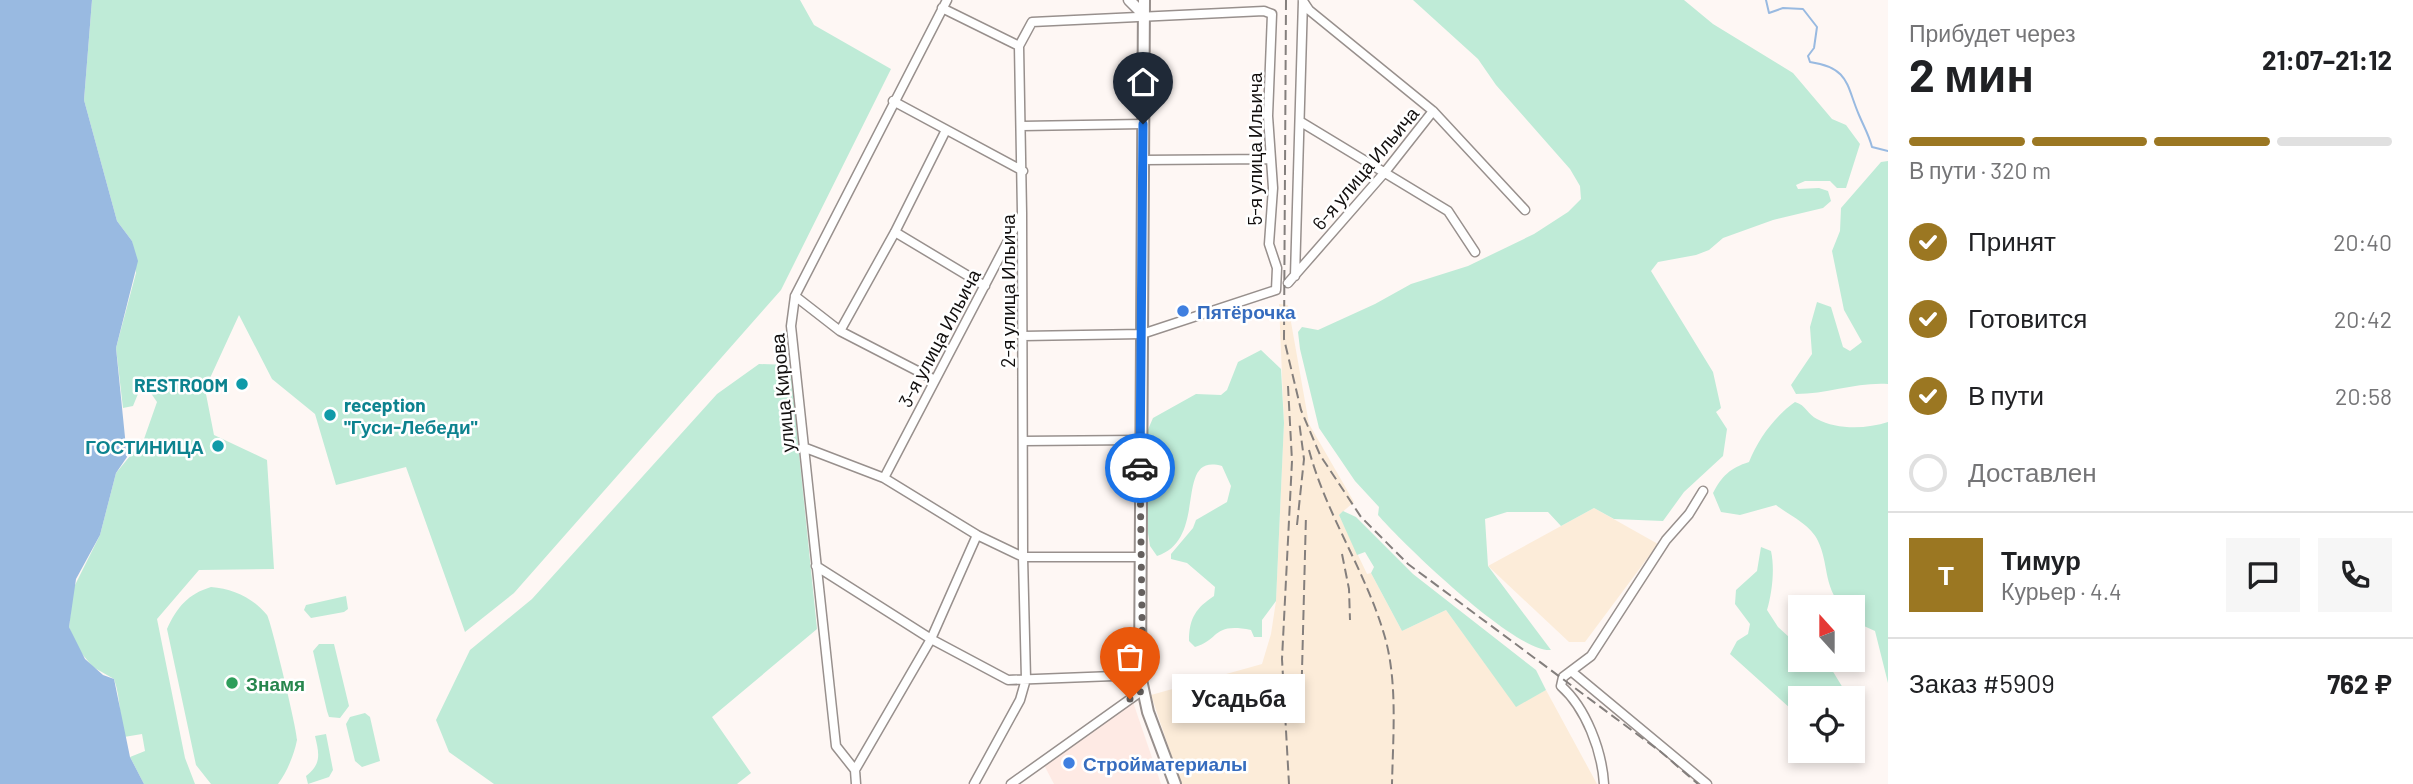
<!DOCTYPE html>
<html lang="ru">
<meta charset="utf-8">
<style>
body{margin:0;font-family:Barlow,sans-serif;background:#f6f6f6;color:#202124;height:100vh;display:flex;flex-direction:column;font-size:26px;white-space:nowrap}
*{box-sizing:border-box;margin:0}
p{font-size:23px;color:#757577}
.icon{flex:none;width:38px;height:38px;fill:none;stroke:currentColor;stroke-width:2;stroke-linecap:round;stroke-linejoin:round}
.map{position:relative;flex:1;overflow:hidden}
.drawer{display:flex;flex-direction:column;background:#fff;width:525px}
.drawer>*{flex:none}
.needle{width:46px;rotate:339deg}
.tools{position:absolute;left:1788px;top:595px;display:grid;gap:14px}
.tools a{display:grid;place-items:center;width:77px;height:77px;border-radius:0px;background:#fff;box-shadow:0 4px 10px #0003;font-size:35px}
.pin{position:absolute;display:grid;place-items:center;width:60px;height:60px;color:#fff;margin:-72px -30px;border-radius:50% 50% 50% 0;rotate:-45deg;box-shadow:0 0 7px #0007}
.pin .icon{rotate:45deg}
.courier{position:absolute;display:grid;place-items:center;width:70px;height:70px;margin:-35px;border:5px solid #1a73e8;border-radius:50%;background:#fff;color:#222;box-shadow:0 2px 9px #0007}
.bubble{position:absolute;height:49px;border-radius:0px;background:#fff;box-shadow:0 4px 10px #0003;font-size:23px;font-weight:700;line-height:49px;text-align:center}
.head em{font-style:normal;font-weight:700}
.head div{display:flex;flex-direction:column-reverse}
.head{display:flex;align-items:center;justify-content:space-between;height:119px;padding:0 21px}
h1{font-size:46px;font-weight:700;line-height:52px}
.bar{display:grid;grid-template-columns:repeat(4,1fr);gap:10px 7px;align-content:center;height:84px;padding:0 21px}
.bar i{height:9px;border-radius:5px;background:#e0e0e0}
.bar .active{background:#9b7722}
.bar p{grid-column:span 4}
.line{display:flex;align-items:center;gap:18px;padding:0 21px;border-top:2px solid #e0e0e0}
.line div{flex:1}
.round{display:grid;place-items:center;flex:none;width:74px;height:74px;border-radius:0px;background:#f6f6f6}
ol{padding:0 21px;list-style:none}
li{display:flex;align-items:center;gap:21px;height:77px}
li p{margin-inline-start:auto}
li .icon{padding:7px;border-radius:50%;background:#9b7722;color:#fff;stroke-width:4}
li:last-child{color:#757577}
li i{width:38px;height:38px;border:4px solid #e0e0e0;border-radius:50%}
main{display:flex;flex:1;min-height:0}
.map>svg:first-child{display:block}
</style>
<main>
<div class="map">
<svg width="1888" height="784" viewBox="0 0 1888 784">
<rect width="100%" height="100%" fill="#fef7f4"/>
<!-- commercial -->
<path fill="#feeae4" d="M1133 702 1161 784H1054L1044 765Z"/>
<!-- industrial -->
<path fill="#fcecd9" d="M1279 304 1288 305 1309 424 1354 502 1339 515 1367 574 1371 573 1402 631 1446 610 1516 706 1546 690 1597 784H1181L1151 695 1262 664 1271 634 1276 601 1284 423Z
M1594 508 1658 544 1585 642H1569L1488 566Z"/>
<!-- green -->
<path fill="#bfebd7" d="M92 0H800L814 25 891 69 781 290 514 593 465 632 406 467 336 485 315 414 272 379 239 315 205 389 214 435 267 460 274 569 199 570 157 619 185 758 195 784H144L130 757 145 751 142 734 124 737C119 717 121 699 114 679L93 667 77 648 69 627 73 589 100 535 116 473 144 439 157 402 146 386 140 389 133 406 123 408 116 348 136 273 132 241 117 221 84 100Z
M1413 0H1684L1713 24 1793 73 1832 119 1846 125 1860 144 1846 188H1837L1830 181H1805L1796 185 1798 189 1819 188 1828 191 1831 201 1823 208 1773 220 1723 238 1709 250 1696 255 1658 262 1651 271 1713 372 1721 408 1716 412 1727 429 1723 456 1684 492 1663 521 1614 519 1594 508 1561 526 1548 512H1507L1485 519 1488 566 1551 650C1517 654 1402 543 1378 515L1379 507 1355 481 1319 428 1300 349 1298 332 1302 327 1318 330 1375 304 1411 284 1468 266 1534 234 1568 212 1581 199 1580 186 1570 169 1496 85 1478 59Z
M1888 161V384C1857 382 1828 394 1796 394L1791 385 1812 354 1810 327 1817 302 1831 307 1843 347 1850 351 1862 342 1844 310 1832 251 1840 231 1841 208 1881 162Z
M1261 350 1281 369 1284 423 1276 601 1262 620V637H1254L1251 630C1212 622 1220 640 1195 647L1189 641C1189 618 1196 608 1214 596L1215 587 1187 563 1171 559V554L1193 528 1196 520 1227 502 1231 486 1222 466C1172 452 1210 539 1157 556L1150 546 1148 533 1146 434 1153 418 1196 394 1221 395 1227 390 1238 362Z
M759 364 790 365 817 629 712 717 751 773 737 784H494L449 752 436 720 470 650 532 599 717 394Z
M1795 402C1806 405 1808 415 1817 419 1837 430 1867 429 1888 422V683L1875 631 1855 622 1853 607H1842C1823 585 1829 564 1818 541 1811 525 1789 515 1776 505L1740 515 1721 512 1713 493C1722 476 1730 468 1749 462 1758 439 1775 416 1795 402Z
M1343 511 1356 517 1413 574 1536 670 1546 690 1516 707 1446 610 1402 631 1371 573 1374 567 1365 552 1357 555 1339 515Z
M1761 547 1771 551C1775 569 1772 593 1767 610L1778 627 1801 648V660H1826L1849 698H1801V718L1730 654 1737 641 1748 634 1750 624 1735 604 1736 590 1757 571Z
M211 587C233 589 252 597 267 615 271 621 298 733 297 740 294 755 287 772 278 784H211L196 765 167 629C177 607 188 594 211 587Z
M346 596 348 609 344 612 311 618 304 610 306 605Z
M319 644H334L349 706 340 718 329 717 327 711 313 651Z
M365 713 370 717 380 761 362 767 355 761 346 724 350 717Z
M326 734 333 770 329 777 308 784 306 776C322 764 319 753 315 736Z"/>
<!-- water -->
<path fill="#99bae1" d="M0 0H92L84 100 117 221 132 241 138 261 116 348 127 457 116 473 100 535 76 579 69 627 85 659 103 675 114 679 130 757 144 784H0Z"/>
<g fill="none" stroke-linecap="round" stroke-linejoin="round">
<!-- stream -->
<path stroke="#99bae1" stroke-width="2" d="M1766 0 1769 13 1783 8 1803 9 1817 27 1814 48 1808 56 1810 62C1850 68 1846 85 1859 115 1864 127 1869 135 1872 147L1888 151"/>
<!-- minor casing -->
<g stroke="#98908d" stroke-width="11">
<path id="minor" d="M1303 1 1309 10 1433 111
M942 8 1019 46
M893 101 1023 171
M1301 122 1448 211 1475 252
M1022 126 1143 124
M1143 160 1271 159
M895 232 985 286
M1295 276 1303 0
M1288 283 1385 172 1433 111 1525 210
M795 296 840 331 935 380
M840 331 895 232 946 130
M1023 441 1140 440
M803 447 884 478 977 535 1023 557H1142
M884 478 1021 216
M816 566 931 639 1008 680 1140 675
M1571 671 1707 784
M855 770 836 746 791 326 795 296 947 0
M856 784 855 770 931 639 977 535
M974 784 1020 700 1026 679 1023 557 1022 213 1019 46 1032 22 1264 11 1272 14 1268 116 1273 188 1269 244 1277 268 1276 290 1142 334 1023 336
M1011 784 1143 690
M1604 784C1602 751 1586 708 1561 686L1563 677 1591 656 1666 540 1689 514 1703 491"/>
</g>
<!-- tertiary casing -->
<g stroke="#98908d" stroke-width="13">
<path id="tertiary" d="M1129 0 1144 15"/>
</g>
<!-- secondary casing -->
<g stroke="#98908d" stroke-width="14">
<path id="secondary" d="M1144 0 1140 675 1148 712 1175 784"/>
</g>
<!-- minor -->
<use href="#minor" stroke="#fff" stroke-width="8"/>
<!-- tertiary -->
<use href="#tertiary" stroke="#fff" stroke-width="10"/>
<!-- secondary -->
<use href="#secondary" stroke="#fff" stroke-width="10"/>
<!-- rail -->
<path stroke="#847f7d" stroke-width="2" stroke-dasharray="10 5" stroke-linecap="butt" d="M1286 0 1284 339 1301 410 1320 455 1361 517 1408 564 1661 752 1698 784
M1288 386 1292 461 1282 659 1289 784
M1309 450C1326 514 1365 570 1384 634 1398 680 1393 736 1392 784
M1297 525 1304 459 1299 421
M1342 554 1349 589 1350 620
M1301 710 1306 515"/>
</g>
<g fill="none" stroke-linecap="round" stroke-linejoin="round">
<!-- done -->
<path stroke="#65605e" stroke-width="7" stroke-dasharray="0 12.6" d="M1130 699 1143 690 1140 468"/>
<!-- route -->
<path stroke="#1a73e8" stroke-width="9" d="M1140 468 1143 124"/>
</g>
<!-- markers -->
<g fill="#3f7fe0" stroke="#fff" stroke-width="2.5">
<circle cx="1183" cy="311" r="7"/>
<circle cx="1069" cy="763" r="7"/>
</g>
<g fill="#0f9aa8" stroke="#fff" stroke-width="2.5">
<circle cx="242" cy="384" r="7"/>
<circle cx="330" cy="415" r="7"/>
<circle cx="218" cy="446" r="7"/>
</g>
<circle fill="#2e9e5b" stroke="#fff" stroke-width="2.5" cx="232" cy="683" r="7"/>
<g text-anchor="middle" dominant-baseline="central" stroke-width="5" stroke-linejoin="round" paint-order="stroke">
<!-- street labels -->
<g font-size="19" fill="#120f0e" stroke="#fff">
<text transform="translate(1254 149) rotate(-90)">5-я улица Ильича</text>
<text transform="translate(1365 168) rotate(-50)">6-я улица Ильича</text>
<text transform="translate(1007 291) rotate(-90)">2-я улица Ильича</text>
<text transform="translate(939 338) rotate(-62)">3-я улица Ильича</text>
<text transform="translate(782 393) rotate(-95)">улица Кирова</text>
</g>
<!-- shop labels -->
<g font-size="19" font-weight="bold" fill="#366cbe" stroke="#fff" text-anchor="start">
<text x="1197" y="311">Пятёрочка</text>
<text x="1083" y="763">Стройматериалы</text>
</g>
<!-- culture labels -->
<g font-size="19" font-weight="bold" fill="#0d838f" stroke="#fff" text-anchor="end">
<text x="228" y="384">RESTROOM</text>
<text x="344" y="404" text-anchor="start">reception<tspan x="344" dy="22">"Гуси-Лебеди"</tspan></text>
<text x="204" y="446">ГОСТИНИЦА</text>
</g>
<!-- leisure labels -->
<g font-size="19" font-weight="bold" fill="#27864d" stroke="#fff" text-anchor="start">
<text x="246" y="683">Знамя</text>
</g>
</g>
</svg>
<div class="tools">
<a><svg class="needle" viewBox="-14 -14 28 28"><path d="M0-13l5 13h-10z" fill="#e53935"/><path d="M0 13l5-13h-10z" fill="#757577"/></svg></a>
<a><svg class="icon" aria-label="locate" viewBox="0 0 24 24"><circle cx="12" cy="12" r="6"/><path d="M12 2v4M12 18v4M2 12h4M18 12h4"/></svg></a>
</div>
<div class="pin" style="left:1130px;top:699px;background:#ea580c"><svg class="icon" aria-label="bag" viewBox="0 0 24 24"><path d="M5 8h14l-1 12H6zM9 8a3 3 0 0 1 6 0"/></svg></div>
<div class="pin" style="left:1143px;top:124px;background:#1f2937"><svg class="icon" aria-label="home" viewBox="0 0 24 24"><path d="M3 11l9-7 9 7M6 9v11h12V9"/></svg></div>
<div class="courier" style="left:1140px;top:468px"><svg class="icon" aria-label="car" viewBox="0 0 24 24"><path d="M5 17H2v-5l4-1 3-4h7l3 4 3 1v5h-3M9 17h6M6 11h13"/><circle cx="7" cy="17" r="2"/><circle cx="17" cy="17" r="2"/></svg></div>
<div class="bubble" style="left:1172px;top:674px;width:133px">Усадьба</div>
</div>
<section class="drawer">
<div class="head"><div><h1>2 мин</h1><p>Прибудет через</p></div><em>21:07–21:12</em></div>
<div class="bar"><i class="active"></i><i class="active"></i><i class="active"></i><i></i><p>В пути · 320 m</p></div>
<ol>
<li><svg class="icon" aria-label="check" viewBox="0 0 24 24"><path d="M5 12l5 5 9-10"/></svg>Принят<p>20:40</p></li>
<li><svg class="icon" aria-label="check" viewBox="0 0 24 24"><path d="M5 12l5 5 9-10"/></svg>Готовится<p>20:42</p></li>
<li><svg class="icon" aria-label="check" viewBox="0 0 24 24"><path d="M5 12l5 5 9-10"/></svg>В пути<p>20:58</p></li>
<li><i></i>Доставлен</li>
</ol>
<div class="line" style="height:126px"><b class="round" style="background:#9b7722;color:#fff">Т</b><div><b>Тимур</b><p>Курьер · 4.4</p></div><a class="round"><svg class="icon" aria-label="chat" viewBox="0 0 24 24"><path d="M4 5h16v11H9l-5 4z"/></svg></a><a class="round"><svg class="icon" aria-label="phone" viewBox="0 0 24 24"><path d="M5 4h4l2 5-3 2q2 4 5 5l2-3 5 2v4C11 20 4 13 5 4z"/></svg></a></div>
<div class="line" style="height:91px"><div>Заказ #5909</div><b>762 ₽</b></div>
</section>
</main>
